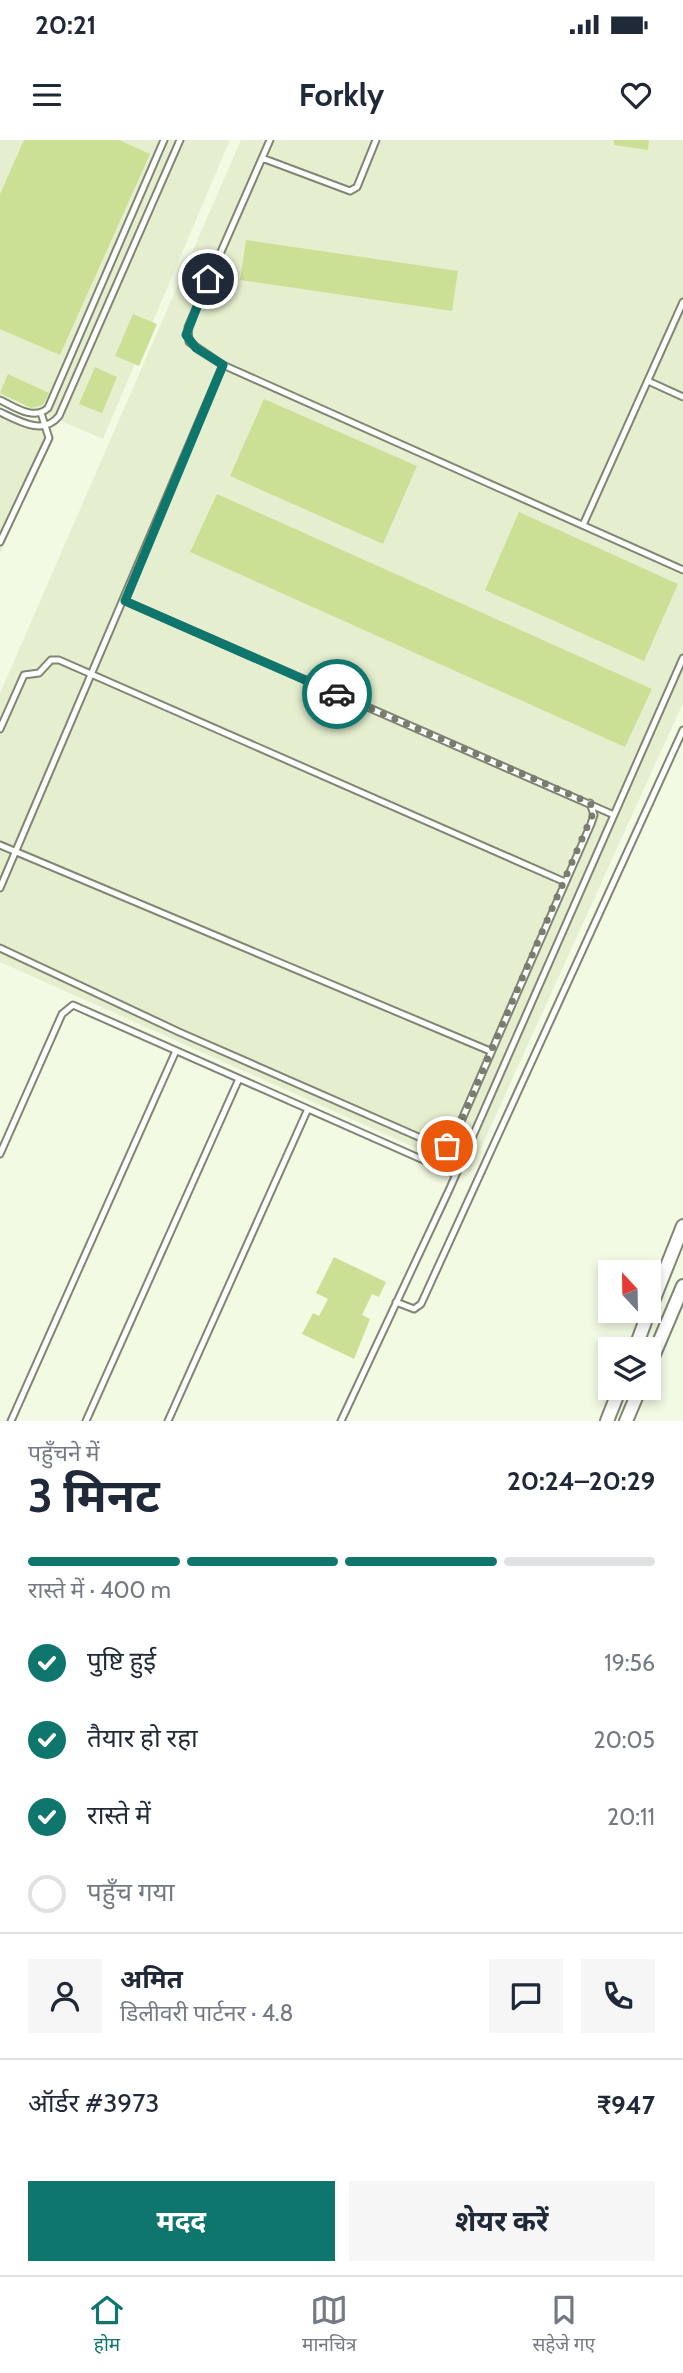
<!DOCTYPE html>
<html lang="hi">
<meta charset="utf-8">
<style>
body{margin:0;font-family:Cabin,"Noto Sans Devanagari",sans-serif;background:#f6f6f7;color:#1f2937;height:100vh;display:flex;flex-direction:column;font-size:26px;white-space:nowrap}
*{box-sizing:border-box;margin:0}
p{font-size:23px;color:#747a83}
.icon{flex:none;width:38px;height:38px;fill:none;stroke:currentColor;stroke-width:2;stroke-linecap:round;stroke-linejoin:round}
.map{position:relative;height:1281px;overflow:hidden}
.details{display:flex;flex-direction:column;background:#fff;flex:1}
.details>*{flex:none}
.needle{width:46px;rotate:338deg}
.tools{position:absolute;left:598px;top:1120px;display:grid;gap:14px}
.tools a{display:grid;place-items:center;width:63px;height:63px;border-radius:0px;background:#fff;box-shadow:0 4px 10px #0003;font-size:35px}
.pin{position:absolute;display:grid;place-items:center;width:60px;height:60px;color:#fff;margin:-30px;border:4px solid #fff;border-radius:50%;box-shadow:0 2px 7px #0007}
.courier{position:absolute;display:grid;place-items:center;width:70px;height:70px;margin:-35px;border:5px solid #0f766e;border-radius:50%;background:#fff;color:#222;box-shadow:0 2px 9px #0007}
.summary em{font-style:normal;font-weight:700}
.summary div{display:flex;flex-direction:column-reverse}
.summary{display:flex;align-items:center;justify-content:space-between;height:119px;padding:0 28px}
h1{font-size:46px;font-weight:700;line-height:52px}
.bar{display:grid;grid-template-columns:repeat(4,1fr);gap:10px 7px;align-content:center;height:84px;padding:0 28px}
.bar i{height:9px;border-radius:5px;background:#e0e1e3}
.bar .on{background:#0f766e}
.bar p{grid-column:span 4}
.line{display:flex;align-items:center;gap:18px;padding:0 28px;border-top:2px solid #e0e1e3}
.line div{flex:1}
.round{display:grid;place-items:center;flex:none;width:74px;height:74px;border-radius:0px;background:#f6f6f7}
ol{padding:0 28px;list-style:none}
li{display:flex;align-items:center;gap:21px;height:77px}
li p{margin-inline-start:auto}
li .icon{padding:7px;border-radius:50%;background:#0f766e;color:#fff;stroke-width:4}
li:last-child{color:#747a83}
li i{width:38px;height:38px;border:4px solid #e0e1e3;border-radius:50%}
.button{display:flex;gap:14px;margin-top:auto;padding:14px 28px}
.button a{flex:1;height:80px;border-radius:0px;background:#0f766e;color:#fff;font-size:28px;font-weight:700;line-height:80px;text-align:center}
.button a+a{background:#f6f6f7;color:#1f2937}
.status{display:flex;justify-content:space-between;align-items:center;height:49px;padding:0 35px;background:#fff;direction:ltr}
.status svg{height:19px;fill:currentColor}
header{display:flex;justify-content:space-between;align-items:center;height:91px;padding:0 28px;background:#fff;font-size:32px;font-weight:700}
.menu{display:flex;justify-content:space-around;align-items:center;height:98px;border-top:2px solid #e0e1e3;background:#fff;font-size:19px;color:#747a83}
.menu a{display:grid;justify-items:center;gap:4px}
.menu .on{color:#0f766e}
.map>svg:first-child{display:block}
</style>
<div class="status"><b>20:21</b><svg viewBox="0 0 49 12"><path d="M0 12V9h3v3zM5 12V6h3v6zM10 12V3h3v9zM15 12V0h3v12zM26 1h20v11H26zM47 4h2v5h-2z"/></svg></div>
<header><svg class="icon" aria-label="menu" viewBox="0 0 24 24"><path d="M4 6h16M4 12h16M4 18h16"/></svg>Forkly<svg class="icon" aria-label="heart" viewBox="0 0 24 24"><path d="M12 20l-8-8c-3-5 5-10 8-4 3-6 11-1 8 4z"/></svg></header>
<div class="map">
<svg width="683" height="1281" viewBox="0 0 683 1281">
<rect width="100%" height="100%" fill="#f3fae3"/>
<!-- built -->
<path fill="#e5efd0" d="M0 0H230L103 299 0 255Z
M241 0H683V563L470 1032 0 822V553Z
M0 274 53 296 0 414Z"/>
<!-- building -->
<path fill="#cbe095" d="M24 0H119L150 14 60 215 0 189V54Z
M614 0H649L648 10 614 5Z
M246 100 458 131 452 171 240 140Z
M133 174 157 184 139 226 115 216Z
M95 227 117 237 102 273 79 264Z
M8 234 49 253 43 265 31 268 0 253Z
M264 259 417 326 383 404 230 336Z
M217 354 652 549 625 607 190 412Z
M519 372 678 444 644 521 485 450Z
M334 1117 386 1142 379 1157 372 1154 362 1175 370 1179 354 1219 302 1194 313 1173 319 1176 328 1159 316 1153Z"/>
<g fill="none" stroke-linecap="round" stroke-linejoin="round">
<!-- service casing -->
<g stroke="#7f8671" stroke-width="9">
<path id="service" d="M270 0 188 187 189 202 223 225 683 430
M262 18 350 51 357 47 376 0
M648 241 683 257
M0 260C15 267 34 281 48 268L164 0
M0 272C19 281 43 296 59 276L180 0
M583 385 683 162
M0 402 49 298 41 273
M125 461 614 675
M0 589 24 535 39 533 51 520H59L565 742
M0 705 490 911
M0 748 223 225
M0 808 179 892 430 1002 447 1006 452 1002 591 684 594 675 590 663
M0 1014 62 874 73 865 455 1034
M396 1162 414 1169 421 1164 683 590
M11 1281 175 913
M86 1281 238 941
M168 1281 307 971
M341 1281 450 1048 683 518"/>
</g>
<!-- tertiary casing -->
<g stroke="#7f8671" stroke-width="16">
<path id="tertiary" d="M649 1171 683 1086
M635 1209 649 1171
M649 1226 683 1146
M607 1281 620 1248
M626 1281 640 1248"/>
</g>
<!-- service -->
<use href="#service" stroke="#fff" stroke-width="5"/>
<!-- tertiary -->
<use href="#tertiary" stroke="#fff" stroke-width="12"/>
</g>
<g fill="none" stroke-linecap="round" stroke-linejoin="round">
<!-- done -->
<path stroke="#797d6f" stroke-width="7" stroke-dasharray="0 12.6" d="M337 554 590 663 594 671 452 1002 447 1006"/>
<!-- route -->
<path stroke="#0f766e" stroke-width="9" d="M208 139 186 195 196 208 223 225 125 461 337 554"/>
</g>
</svg>
<div class="tools">
<a><svg class="needle" viewBox="-14 -14 28 28"><path d="M0-13l5 13h-10z" fill="#e53935"/><path d="M0 13l5-13h-10z" fill="#747a83"/></svg></a>
<a><svg class="icon" aria-label="layers" viewBox="0 0 24 24"><path d="M12 4l9 5-9 5-9-5zM3 14l9 5 9-5"/></svg></a>
</div>
<div class="pin" style="left:447px;top:1006px;background:#ea580c"><svg class="icon" aria-label="bag" viewBox="0 0 24 24"><path d="M5 8h14l-1 12H6zM9 8a3 3 0 0 1 6 0"/></svg></div>
<div class="pin" style="left:208px;top:139px;background:#1f2937"><svg class="icon" aria-label="home" viewBox="0 0 24 24"><path d="M3 11l9-7 9 7M6 9v11h12V9"/></svg></div>
<div class="courier" style="left:337px;top:554px"><svg class="icon" aria-label="car" viewBox="0 0 24 24"><path d="M5 17H2v-5l4-1 3-4h7l3 4 3 1v5h-3M9 17h6M6 11h13"/><circle cx="7" cy="17" r="2"/><circle cx="17" cy="17" r="2"/></svg></div>
</div>
<section class="details">
<div class="summary"><div><h1>3 मिनट</h1><p>पहुँचने में</p></div><em>20:24–20:29</em></div>
<div class="bar"><i class="on"></i><i class="on"></i><i class="on"></i><i></i><p>रास्ते में · 400 m</p></div>
<ol>
<li><svg class="icon" aria-label="check" viewBox="0 0 24 24"><path d="M5 12l5 5 9-10"/></svg>पुष्टि हुई<p>19:56</p></li>
<li><svg class="icon" aria-label="check" viewBox="0 0 24 24"><path d="M5 12l5 5 9-10"/></svg>तैयार हो रहा<p>20:05</p></li>
<li><svg class="icon" aria-label="check" viewBox="0 0 24 24"><path d="M5 12l5 5 9-10"/></svg>रास्ते में<p>20:11</p></li>
<li><i></i>पहुँच गया</li>
</ol>
<div class="line" style="height:126px"><a class="round"><svg class="icon" aria-label="person" viewBox="0 0 24 24"><circle cx="12" cy="8" r="4"/><path d="M4 21q1-7 8-7t8 7"/></svg></a><div><b>अमित</b><p>डिलीवरी पार्टनर · 4.8</p></div><a class="round"><svg class="icon" aria-label="chat" viewBox="0 0 24 24"><path d="M4 5h16v11H9l-5 4z"/></svg></a><a class="round"><svg class="icon" aria-label="phone" viewBox="0 0 24 24"><path d="M5 4h4l2 5-3 2q2 4 5 5l2-3 5 2v4C11 20 4 13 5 4z"/></svg></a></div>
<div class="line" style="height:91px"><div>ऑर्डर #3973</div><b>₹947</b></div>
<div class="button"><a>मदद</a><a>शेयर करें</a></div>
</section>
<nav class="menu">
<a class="on"><svg class="icon" aria-label="home" viewBox="0 0 24 24"><path d="M3 11l9-7 9 7M6 9v11h12V9"/></svg>होम</a>
<a><svg class="icon" aria-label="map" viewBox="0 0 24 24"><path d="M3 6l6-2 6 2 6-2v14l-6 2-6-2-6 2zM9 4v14M15 6v14"/></svg>मानचित्र</a>
<a><svg class="icon" aria-label="saved" viewBox="0 0 24 24"><path d="M7 4h10v16l-5-4-5 4z"/></svg>सहेजे गए</a>
</nav>
